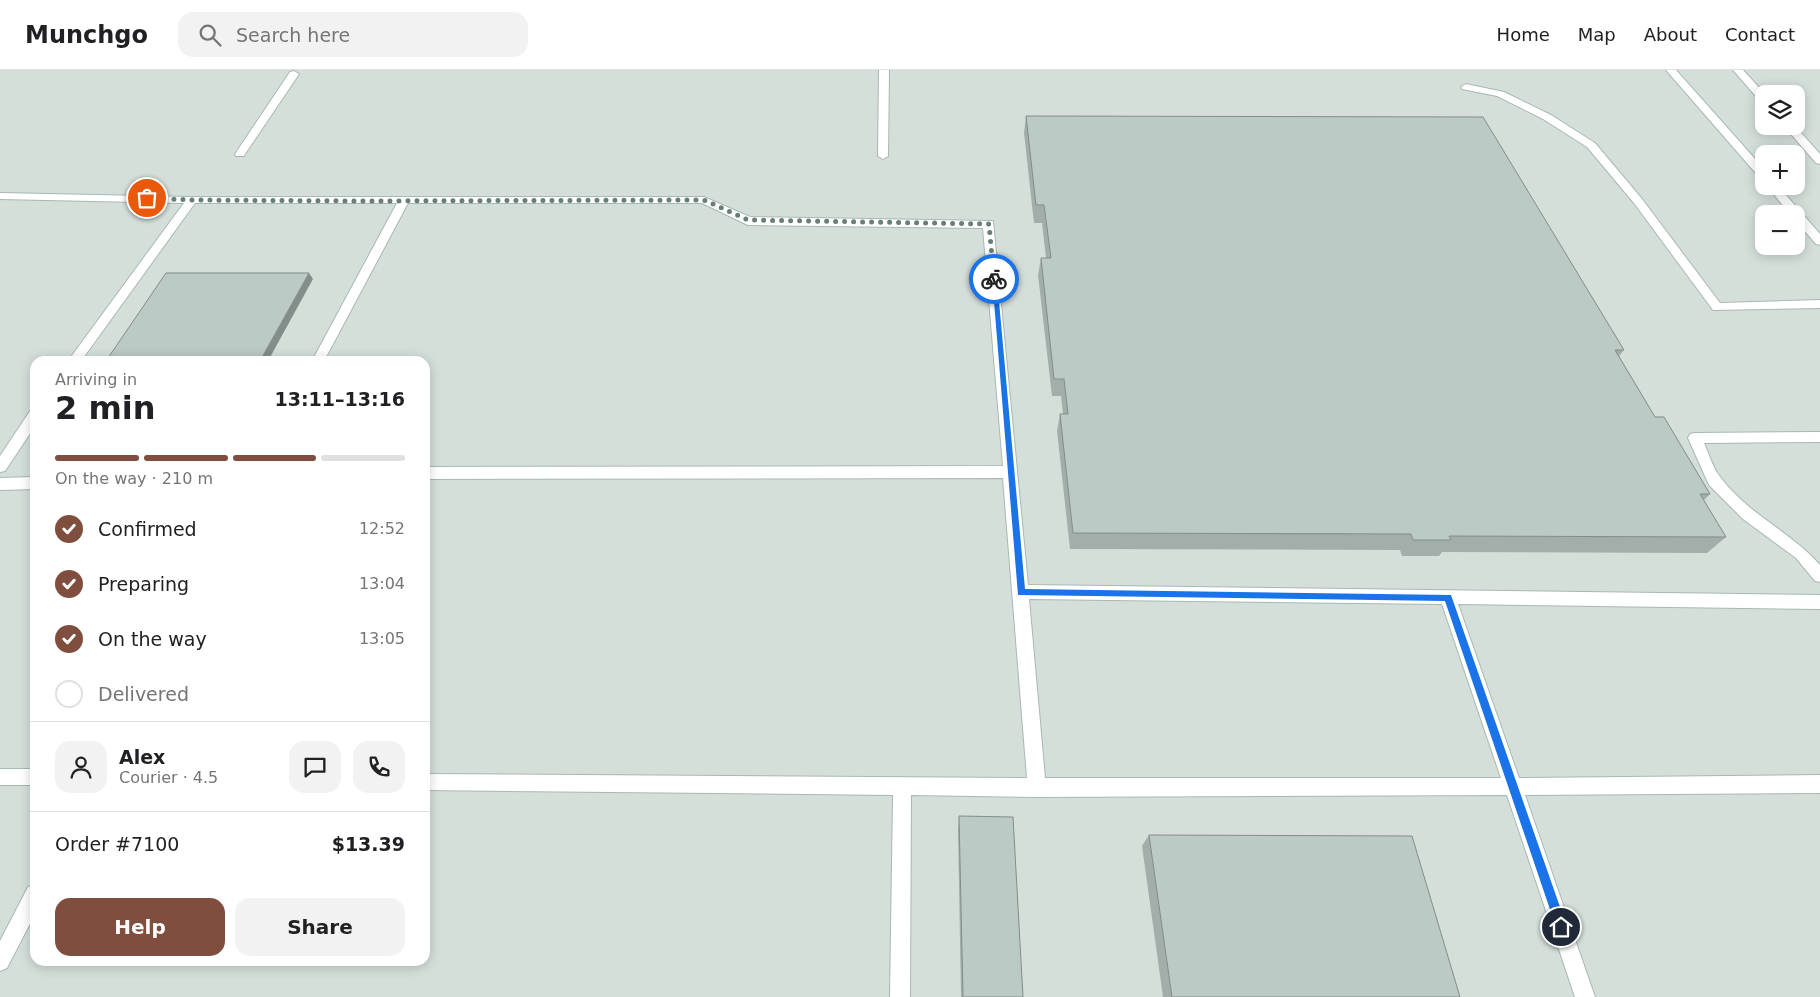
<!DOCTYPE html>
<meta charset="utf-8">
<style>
body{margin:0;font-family:"DejaVu Sans",sans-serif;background:#f2f2f2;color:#202124;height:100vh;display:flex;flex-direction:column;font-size:19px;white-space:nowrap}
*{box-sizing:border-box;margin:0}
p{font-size:16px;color:#757577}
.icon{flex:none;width:28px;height:28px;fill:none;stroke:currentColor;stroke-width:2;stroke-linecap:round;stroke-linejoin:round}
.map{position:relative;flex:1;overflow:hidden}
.drawer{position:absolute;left:30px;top:286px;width:400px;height:610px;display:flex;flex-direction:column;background:#fff;border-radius:15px;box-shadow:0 2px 12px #0003}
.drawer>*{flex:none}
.buttons{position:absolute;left:1755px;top:15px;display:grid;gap:10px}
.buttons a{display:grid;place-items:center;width:50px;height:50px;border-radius:10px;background:#fff;box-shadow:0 2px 12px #0003;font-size:25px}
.pin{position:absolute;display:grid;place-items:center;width:42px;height:42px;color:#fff;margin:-21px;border:2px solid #fff;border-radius:50%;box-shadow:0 1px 5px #0007}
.courier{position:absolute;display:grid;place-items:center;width:50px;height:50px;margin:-25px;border:4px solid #1a73e8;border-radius:50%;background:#fff;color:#222;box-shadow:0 1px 6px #0007}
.summary em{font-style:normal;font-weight:800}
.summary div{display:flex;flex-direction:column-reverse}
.summary{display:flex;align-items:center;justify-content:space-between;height:85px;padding:0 25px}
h1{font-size:32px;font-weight:800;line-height:38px}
.bar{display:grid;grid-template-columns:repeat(4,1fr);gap:8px 5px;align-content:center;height:60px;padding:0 25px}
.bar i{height:6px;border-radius:4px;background:#e0e0e0}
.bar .selected{background:#7f4e3f}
.bar p{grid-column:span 4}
.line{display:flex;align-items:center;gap:12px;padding:0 25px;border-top:1px solid #e0e0e0}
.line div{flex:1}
.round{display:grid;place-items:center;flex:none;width:52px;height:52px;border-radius:15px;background:#f2f2f2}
ol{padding:0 25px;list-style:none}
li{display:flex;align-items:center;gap:15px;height:55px}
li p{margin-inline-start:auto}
li .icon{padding:5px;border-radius:50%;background:#7f4e3f;color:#fff;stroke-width:4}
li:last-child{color:#757577}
li i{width:28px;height:28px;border:2px solid #e0e0e0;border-radius:50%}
.button{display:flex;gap:10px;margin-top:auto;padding:10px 25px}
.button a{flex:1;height:58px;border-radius:15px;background:#7f4e3f;color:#fff;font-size:20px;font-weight:800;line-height:58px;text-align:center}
.button a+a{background:#f2f2f2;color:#202124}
header{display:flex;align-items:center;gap:30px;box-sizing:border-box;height:70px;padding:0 25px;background:#fff;border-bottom:1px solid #e0e0e0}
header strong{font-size:24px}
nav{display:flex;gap:28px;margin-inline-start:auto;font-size:18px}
.search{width:350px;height:45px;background:#f2f2f2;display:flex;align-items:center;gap:12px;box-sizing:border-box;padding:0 18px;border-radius:15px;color:#757577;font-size:19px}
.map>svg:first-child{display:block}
</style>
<header>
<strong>Munchgo</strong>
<div class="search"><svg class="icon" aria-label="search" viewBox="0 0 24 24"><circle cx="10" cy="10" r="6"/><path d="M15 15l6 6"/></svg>Search here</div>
<nav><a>Home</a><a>Map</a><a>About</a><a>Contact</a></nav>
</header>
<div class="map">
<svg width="1820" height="927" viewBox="0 0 1820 927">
<rect width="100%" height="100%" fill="#e6efeb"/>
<!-- built -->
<path fill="#d4dfda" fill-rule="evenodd" d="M0 0H1820V927H0ZM1764 24H1796V56H1764ZM1764 84H1796V116H1764ZM1764 144H1796V176H1764ZM35 291H425V891H35Z"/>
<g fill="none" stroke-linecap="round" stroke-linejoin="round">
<!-- lane casing -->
<g stroke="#a8b8b2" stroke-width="2">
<path id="lane" d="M879 0H889L888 86 883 89 878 86Z
M1666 0H1676L1764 99V109L1760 108Z
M1733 0H1743L1765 24 1764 32 1760 31Z
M294 1 299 4 245 84 244 86H236L235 84 290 2Z
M1466 14 1504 22 1551 45 1595 73 1642 129 1720 233 1820 230V238L1713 240 1634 133 1587 77 1543 49 1497 26 1462 19 1461 17Z
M1784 56H1795L1820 84V94L1816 93Z
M1767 116H1778L1820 164V175L1816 174 1796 151V144H1790Z
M0 123 192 127H704L750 147 993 151 1028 515 1820 525V539L1458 534 1519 708 1820 705V723L1525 725 1595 927H1575L1507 725 1037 727 911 725 910 927H890L893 725 425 720V704L1027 708 1003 408 425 409V397L1003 396 983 158 748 155 702 133H408L324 291H312L397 133H195L81 291H68L184 133 0 129ZM1029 529 1442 534 1501 708H1045Z
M35 340V356L5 401 0 402V386L30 341Z
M1820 362V372L1704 373C1709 384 1713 399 1721 408 1748 444 1791 462 1820 495V512L1815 511 1796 488 1743 449 1709 415 1688 368 1690 364 1695 363Z
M35 407V419L0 420V408Z
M0 699H35V715H0Z
M35 815V844L7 898 0 901V871L28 817Z"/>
</g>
<!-- lane -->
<use href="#lane" fill="#fff" fill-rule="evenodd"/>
</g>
<!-- wall -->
<path fill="#a1aea9" d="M1026 46 1624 280 1619 286 1655 347 1710 424 1704 430 1726 467 1707 483 1442 482 1439 486H1402L1400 480 1070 479 1057 361 1060 344H1063L1061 326H1052L1038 205 1041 188H1046L1042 153H1034L1024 63Z
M959 746 1023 927H961L958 758Z
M1149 765 1460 927H1163L1142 776Z"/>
<!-- shaded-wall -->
<path fill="#838d89" d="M309 203 313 209 268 291H260Z"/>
<!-- building -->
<path fill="#bbcac4" stroke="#838d89" d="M1026 46 1483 47 1624 280H1615L1655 347H1664L1710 424H1700L1726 467 1449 466 1451 470H1413L1411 464 1073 463 1060 344H1068L1064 309H1054L1041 188H1051L1044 135H1036Z
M166 203H309L260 291H106Z
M959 746 1013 747 1023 927H963Z
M1149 765 1412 766 1460 927H1172Z"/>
<!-- route -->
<path fill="#1a73e8" d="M992 207 997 209 1025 519 1451 525 1567 857 1565 861 1561 862 1558 861 1556 857 1445 531 1018 525Z"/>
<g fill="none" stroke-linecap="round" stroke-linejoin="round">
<!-- done -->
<path stroke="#687f78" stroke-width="5" stroke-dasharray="0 9" d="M147 128 192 130 358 131 704 130 748 150 989 154 994 209"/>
</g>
</svg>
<div class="buttons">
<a><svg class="icon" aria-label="layers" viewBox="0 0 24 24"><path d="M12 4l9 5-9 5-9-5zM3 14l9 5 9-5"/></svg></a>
<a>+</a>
<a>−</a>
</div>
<div class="pin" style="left:147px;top:128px;background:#ea580c"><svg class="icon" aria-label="bag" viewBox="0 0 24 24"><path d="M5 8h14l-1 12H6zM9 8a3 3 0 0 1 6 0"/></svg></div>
<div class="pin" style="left:1561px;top:857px;background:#1f2937"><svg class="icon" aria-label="home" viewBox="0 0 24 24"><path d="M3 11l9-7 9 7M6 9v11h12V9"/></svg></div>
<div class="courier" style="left:994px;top:209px"><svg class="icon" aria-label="bike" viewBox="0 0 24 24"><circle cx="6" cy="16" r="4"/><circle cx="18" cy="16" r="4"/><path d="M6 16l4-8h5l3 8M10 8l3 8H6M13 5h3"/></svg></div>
<section class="drawer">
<div class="summary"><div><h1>2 min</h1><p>Arriving in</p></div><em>13:11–13:16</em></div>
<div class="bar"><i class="selected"></i><i class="selected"></i><i class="selected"></i><i></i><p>On the way · 210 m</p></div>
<ol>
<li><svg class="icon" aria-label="check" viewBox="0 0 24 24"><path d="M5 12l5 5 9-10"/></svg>Confirmed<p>12:52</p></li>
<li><svg class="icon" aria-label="check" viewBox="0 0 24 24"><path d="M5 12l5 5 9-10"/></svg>Preparing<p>13:04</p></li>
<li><svg class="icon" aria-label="check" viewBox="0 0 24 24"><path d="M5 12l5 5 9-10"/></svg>On the way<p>13:05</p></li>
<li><i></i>Delivered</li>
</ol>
<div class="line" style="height:90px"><a class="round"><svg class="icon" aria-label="person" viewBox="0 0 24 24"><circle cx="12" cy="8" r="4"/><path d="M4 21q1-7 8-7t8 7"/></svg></a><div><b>Alex</b><p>Courier · 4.5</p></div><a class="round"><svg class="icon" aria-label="chat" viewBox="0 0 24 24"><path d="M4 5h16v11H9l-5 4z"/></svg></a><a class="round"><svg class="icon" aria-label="phone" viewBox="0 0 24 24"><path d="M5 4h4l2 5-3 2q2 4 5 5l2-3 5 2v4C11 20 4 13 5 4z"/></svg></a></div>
<div class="line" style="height:65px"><div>Order #7100</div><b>$13.39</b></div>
<div class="button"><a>Help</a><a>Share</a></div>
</section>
</div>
